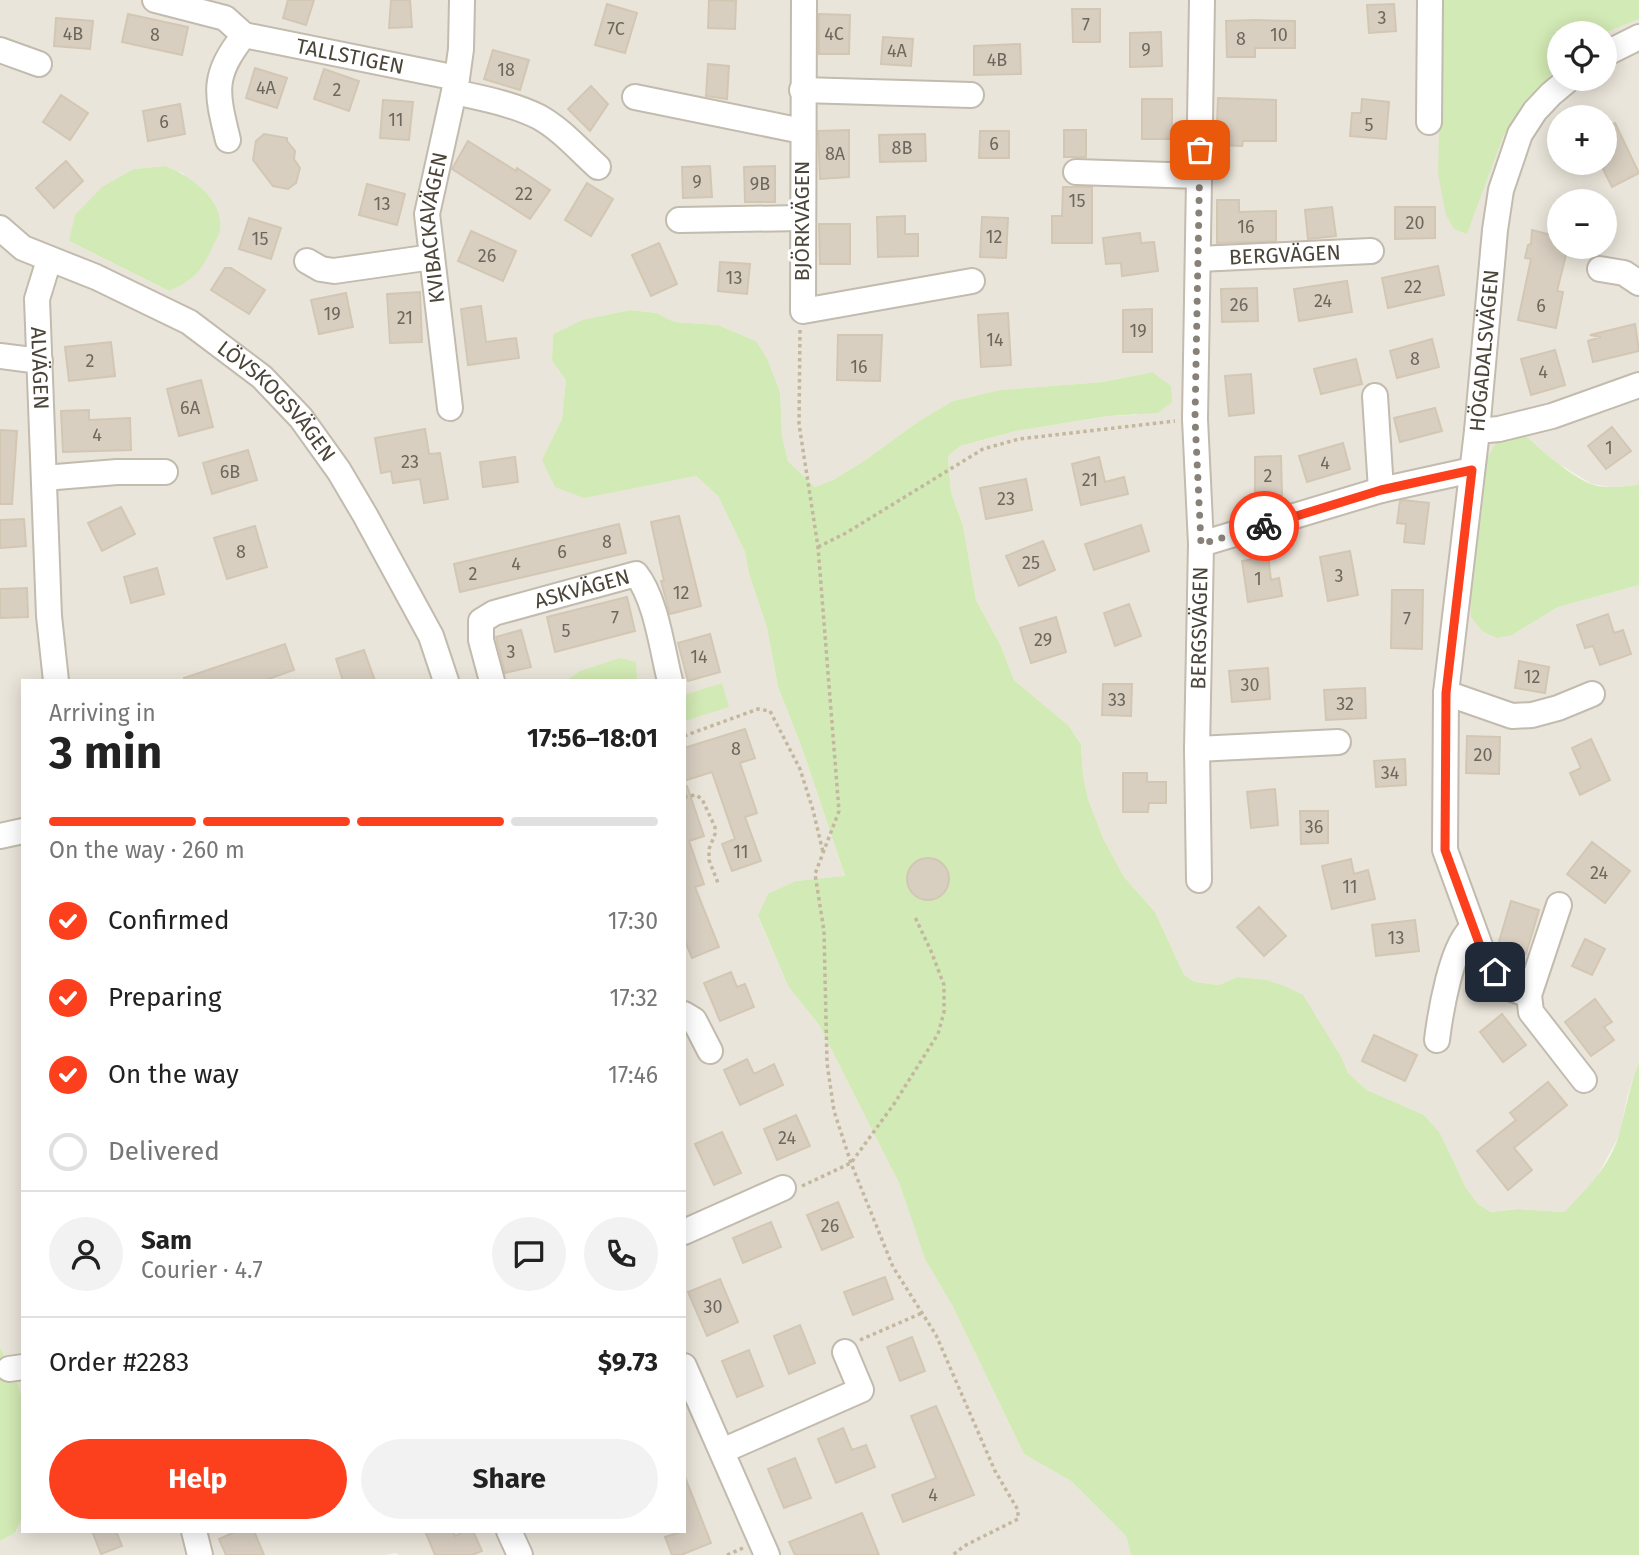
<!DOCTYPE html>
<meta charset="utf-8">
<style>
body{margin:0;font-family:"Fira Sans",sans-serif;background:#f2f2f2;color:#222;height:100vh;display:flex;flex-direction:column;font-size:26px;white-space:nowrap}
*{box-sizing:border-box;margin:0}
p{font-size:23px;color:#767676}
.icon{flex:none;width:38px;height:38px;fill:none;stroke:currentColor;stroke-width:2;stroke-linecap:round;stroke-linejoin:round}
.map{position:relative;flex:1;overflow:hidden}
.side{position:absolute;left:21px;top:679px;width:665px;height:854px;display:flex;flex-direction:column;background:#fff;border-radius:0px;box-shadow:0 4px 18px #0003}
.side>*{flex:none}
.controls{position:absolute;left:1547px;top:21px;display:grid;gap:14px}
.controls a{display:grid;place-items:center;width:70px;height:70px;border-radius:50%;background:#fff;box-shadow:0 4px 18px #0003;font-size:35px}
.pin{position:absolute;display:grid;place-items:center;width:60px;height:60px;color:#fff;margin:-30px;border-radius:14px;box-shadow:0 4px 10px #0006}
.courier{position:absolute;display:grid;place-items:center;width:70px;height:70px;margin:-35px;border:5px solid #fc3f1d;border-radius:50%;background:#fff;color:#222;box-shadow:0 2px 9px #0007}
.overview em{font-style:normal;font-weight:700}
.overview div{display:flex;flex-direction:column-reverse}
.overview{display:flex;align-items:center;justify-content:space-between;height:119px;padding:0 28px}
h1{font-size:46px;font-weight:700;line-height:52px}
.bar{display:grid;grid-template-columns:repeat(4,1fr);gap:10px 7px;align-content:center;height:84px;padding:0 28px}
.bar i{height:9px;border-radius:5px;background:#e0e0e0}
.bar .active{background:#fc3f1d}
.bar p{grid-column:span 4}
.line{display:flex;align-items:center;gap:18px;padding:0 28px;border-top:2px solid #e0e0e0}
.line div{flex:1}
.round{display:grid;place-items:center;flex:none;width:74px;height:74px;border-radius:37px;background:#f2f2f2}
ol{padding:0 28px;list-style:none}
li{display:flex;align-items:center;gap:21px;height:77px}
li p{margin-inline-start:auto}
li .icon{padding:7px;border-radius:50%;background:#fc3f1d;color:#fff;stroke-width:4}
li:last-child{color:#767676}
li i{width:38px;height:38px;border:4px solid #e0e0e0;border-radius:50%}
.button{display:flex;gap:14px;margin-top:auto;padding:14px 28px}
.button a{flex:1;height:80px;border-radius:42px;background:#fc3f1d;color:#fff;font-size:28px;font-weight:700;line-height:80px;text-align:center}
.button a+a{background:#f2f2f2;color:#222}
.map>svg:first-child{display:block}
</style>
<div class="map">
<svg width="1639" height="1555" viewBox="0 0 1639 1555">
<rect width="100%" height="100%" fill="#f6f3ec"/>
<!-- residential -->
<path fill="#eae5da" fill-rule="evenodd" d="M0 0H1442L1467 233 1503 137 1524 104 1559 66V79H1605V33L1639 19V485L1611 487 1592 484 1557 463 1521 432 1487 459 1481 516 1512 635 1558 607 1639 585V1062L1627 1097 1620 1134 1593 1184 1564 1212 1518 1209 1491 1212 1478 1204 1466 1188 1440 1133 1424 1115 1367 1090 1348 1073 1331 1042 1237 977 1219 985 1195 982 1184 975 1155 912 1124 877 1103 838 1088 799 1083 776 1081 743 1069 726 1014 680 1001 646 976 600 963 526 951 492 948 456 960 446 1016 431 1108 416 1137 415 1152 372 1103 382 1000 390 953 401 919 421 864 461 833 480 815 487 788 461 782 436 780 392 756 341 718 325 674 322 657 313 630 310 582 320 553 334 552 361 566 380 562 419 543 461 643 486 696 476 718 496 745 552 749 574 767 628 778 687 802 748 845 877 796 881 758 917 788 986 819 1025 899 1183 925 1259 953 1307 1024 1454 1071 1481 1126 1536 1131 1555H398L396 1553 386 1555H0V1541L15 1533 23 1516V1531H684V681H23V1402L17 1381 0 1347ZM1559 117H1605V163H1559ZM166 166 184 174 169 291 69 241 134 169ZM1559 201H1605V247H1559Z"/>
<!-- green -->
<path fill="#d2eab5" d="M1442 0H1639V19L1605 33H1559V66L1524 104 1503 137 1467 234 1454 229 1446 215 1438 174Z
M166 166C190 176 224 199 220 230 219 236 213 244 211 250 200 274 192 280 169 291L69 241 75 215 102 187 134 169Z
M630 310 657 313 674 322 718 325 756 341 767 359 780 392 782 436 788 461 815 487 833 480 864 461 919 421 953 401 1000 390 1103 382 1152 372 1171 386 1172 402 1158 413 1108 416 1016 431 960 446 948 456 951 492 963 526 976 600 1001 646 1014 680 1069 726 1081 744 1083 776 1088 799 1103 838 1124 877 1155 912 1184 975 1195 982 1219 985 1237 977 1266 980 1287 987 1303 995 1341 1057 1348 1073 1367 1090 1424 1115 1440 1133 1466 1188 1478 1204 1491 1212 1518 1209 1564 1212C1587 1189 1612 1164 1620 1131 1626 1108 1630 1085 1639 1062V1555H1131L1126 1536 1071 1481 1024 1454 953 1307 925 1259 899 1183 819 1025 788 986 758 916 768 894 796 881 845 876 802 748 778 687 767 628 749 574 745 552 718 496 696 476 584 498 555 487 542 460 562 419 566 380 552 361 553 334 582 320Z
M1521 432C1540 448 1571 478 1594 485 1609 489 1624 486 1639 485V585L1558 607 1512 635 1497 638 1482 631 1471 617 1469 574 1481 516 1487 459 1499 437Z
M620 658 636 662 637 681H566L580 671Z
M722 683 729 707 685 721 684 695Z
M0 1347 17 1381 23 1402V1516L15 1533 0 1541Z"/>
<!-- building -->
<path fill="#d8cfc1" stroke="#d3c7b4" stroke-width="2" d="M288 0H314L306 25 283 18Z
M391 0H410L412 27 389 28Z
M709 0 736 1 735 29 708 28Z
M607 4 637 13 625 53 595 45Z
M1394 4 1396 31 1369 33 1367 5Z
M1072 9H1100V42H1073Z
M128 14 188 27 182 55 122 42Z
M819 14 850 15 849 54H819Z
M56 18 93 21 90 49 54 46Z
M1254 20 1295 21V48H1255V57H1227L1226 21Z
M1161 32 1162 66 1130 67V33Z
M883 37 913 39 911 66 881 64Z
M1020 44 1021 74 974 75V46Z
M493 50 529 60 520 90 484 79Z
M708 64 729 66 727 99 706 96Z
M255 68 287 78 277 108 246 98Z
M324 69 359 81 349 111 314 99Z
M591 86 608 104 590 131 568 109Z
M61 95 88 113 70 140 43 122Z
M1218 98 1276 100V141H1243L1242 146 1216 145Z
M1142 99H1172V139H1142Z
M1362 99 1389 102 1386 139 1350 136 1352 113H1361Z
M383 100 413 102 409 140 380 138Z
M180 104 185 134 148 141 143 111Z
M1615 123 1639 173 1612 187 1600 163H1605V128Z
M849 130V177L820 179 818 131Z
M1064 130H1086V157H1064Z
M980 131H1009V158H979Z
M264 134 287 138V141L295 151 294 159 300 168 296 183 288 189 273 186 253 160 256 141Z
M925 134 926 161 880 162 879 135Z
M468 141 516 171 517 168 550 190 530 219 452 169Z
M66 161 83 181 54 208 36 188Z
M710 166 712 197 683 198 682 167Z
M775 166V202H745L744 167Z
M587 183 613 199 591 236 565 220Z
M367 184 405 194 397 225 359 215Z
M1063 187H1092V243H1052V216H1062Z
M1217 200H1239V212L1276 211V241L1217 243Z
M1332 207 1336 236 1308 239 1305 210Z
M1395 207H1435V238L1395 239Z
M905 216V234H918V256L878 257 877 217Z
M982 217 1008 218 1006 258 980 257Z
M249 218 281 228 271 259 239 249Z
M819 224H850V264H820Z
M1532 230 1559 237V247H1568L1557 291 1563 292 1556 328 1518 320 1531 259 1525 258 1528 245 1531 244Z
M471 231 516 251 503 281 458 261Z
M1140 233 1141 243 1154 242 1158 271 1122 276 1121 263 1106 264 1103 238Z
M659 243 677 284 651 296 632 255Z
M720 262 750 264 747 294 718 291Z
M1438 266 1444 295 1388 308 1382 278Z
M225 268H231L265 290 249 314 211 290Z
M1347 281 1352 312 1299 321 1294 289Z
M1257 288 1258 321 1222 322 1221 289Z
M420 292 422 342 390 343 387 294Z
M346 293 353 327 319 334 311 300Z
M481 306 486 342 516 338 519 358 468 365 461 309Z
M1152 309V352H1123V310Z
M1008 313 1011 365 981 367 978 315Z
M1635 324 1639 351 1593 362 1588 341 1601 337 1590 335Z
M838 335H882L880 381 837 380Z
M1432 339 1439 367 1397 378 1390 351Z
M111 342 115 376 69 381 65 347Z
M1555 350 1565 385 1531 395 1521 359Z
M1356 359 1362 384 1321 394 1314 369Z
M1251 374 1254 413 1229 416 1225 376Z
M201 380 213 427 179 436 167 389Z
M1435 408 1442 431 1400 442 1394 418Z
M89 410V420L130 418 131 450 63 452 61 411Z
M1612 427 1631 451 1606 469 1588 446Z
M425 429 429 454 440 453 448 499 424 503 420 479 393 483 391 471 381 473 375 438Z
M0 430 17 431 12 504H0Z
M1343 443 1350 469 1307 482 1299 456Z
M248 450 257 480 212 494 203 463Z
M1281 456 1282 495H1255V457Z
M515 457 518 482 483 487 480 462Z
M1099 457 1105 482 1124 477 1128 494 1081 505 1072 464Z
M1026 479 1032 510 986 519 980 488Z
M1403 500 1429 503 1424 544 1404 542 1406 524 1397 523 1400 501Z
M121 507 135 534 102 551 88 523Z
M679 516 701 606 670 614 661 581H664L651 522Z
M24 519 26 546 0 548V520Z
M619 524 626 553 460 592 454 564Z
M1141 525 1149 551 1094 570 1085 544Z
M255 526 267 567 227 579 214 538Z
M1043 541 1055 570 1019 586 1006 556Z
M1350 551 1358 595 1328 601 1320 557Z
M1268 556 1271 580 1279 578 1282 596 1248 602 1242 561Z
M157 568 164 594 131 603 124 577Z
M27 588 28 617 0 618V589Z
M1392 590H1423L1422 649 1391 648Z
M627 597 635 631 555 652 547 617Z
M1129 604 1141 636 1115 646 1104 613Z
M1608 614 1614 633 1623 630 1631 654 1600 665 1593 646 1585 648 1577 625Z
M1056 617 1066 652 1031 663 1020 628Z
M521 630 531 667 505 673 496 637Z
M710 634 720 672 688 681 678 643Z
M285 644 294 670 263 681H184V678Z
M364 650 375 681H343L336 659Z
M1519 661 1549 667 1545 693 1515 688Z
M1268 668 1270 699 1232 702 1229 671Z
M1103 684H1132L1131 716 1102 715Z
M1365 688 1366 718 1326 720 1324 690Z
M745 729 755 758 740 763 757 813 745 817 761 861 732 871 722 844 735 839 712 772 684 781V748Z
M1467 736 1500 737 1499 774 1466 773Z
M1591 739 1610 780 1580 795 1570 773 1581 768 1572 748Z
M1405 759 1406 785 1376 787 1374 761Z
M1123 773H1147V782H1166V803H1149L1148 812H1123Z
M687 786 704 836 689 841 704 884 695 887 719 947 692 958 684 939V787Z
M1275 789 1278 825 1251 828 1247 792Z
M1300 811H1328V843L1301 844Z
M1592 842 1630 871 1605 903 1567 874Z
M907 879a21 21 0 1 1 42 0a21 21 0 1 1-42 0Z
M1351 859 1354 874 1368 870 1375 899 1332 909 1322 866Z
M1511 901 1539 910 1526 954 1498 945Z
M1259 907 1286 936 1264 956 1237 927Z
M1415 920 1419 951 1376 956 1372 925Z
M1585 939 1605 949 1592 975 1572 966Z
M731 972 737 987 745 984 754 1007 720 1021 704 983Z
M1595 999 1612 1022 1604 1027 1614 1040 1591 1056 1565 1022Z
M1502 1014 1526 1045 1503 1062 1480 1032Z
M1374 1035 1417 1055 1405 1081 1362 1061Z
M747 1059 754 1074 774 1064 783 1085 740 1105 724 1070Z
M1548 1082 1567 1105 1514 1148 1532 1170 1508 1190 1477 1151 1516 1120 1510 1113Z
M796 1115 810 1146 777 1160 764 1129Z
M722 1132 741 1173 714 1185 695 1144Z
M838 1202 853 1237 822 1250 807 1215Z
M771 1222 781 1247 743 1263 733 1238Z
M885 1277 893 1299 853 1315 844 1292Z
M720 1279 738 1322 707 1336 688 1292Z
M800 1325 815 1363 789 1374 774 1336Z
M912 1337 925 1371 900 1381 887 1347Z
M749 1350 763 1386 737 1397 722 1361Z
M936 1406 974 1495 903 1522 892 1495 936 1478 911 1416Z
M843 1428 852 1450 866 1445 875 1467 836 1483 818 1439Z
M795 1458 811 1498 784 1508 768 1469Z
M685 1477 711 1543 681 1555H672L665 1537 684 1531Z
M862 1513 879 1555H795L789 1542Z
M92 1531H116L122 1546 101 1554Z
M237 1531H254L264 1555H226L219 1539Z
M425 1531H453L455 1536 465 1531H473L482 1551 472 1555H435Z"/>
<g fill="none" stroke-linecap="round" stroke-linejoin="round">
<!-- minor casing -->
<g stroke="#c2bbae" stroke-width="28">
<g id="minor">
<path id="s1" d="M155 0 225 18 244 35 457 78"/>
<path d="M804 0 803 311 972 281"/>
<path d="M0 50 39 64"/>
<path d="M1605 54 1639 37"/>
<path d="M802 90 971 95"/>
<path d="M454 92C482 98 513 104 539 117 561 129 579 150 598 167"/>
<path d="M635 97 802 131"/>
<path d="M1429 122 1430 0"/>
<path d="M228 140C216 91 212 76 244 35"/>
<path d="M1076 172 1199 176"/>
<path d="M679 220 802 218"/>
<path id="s2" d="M0 228 23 248 96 277 189 322 262 377 301 418 339 471 365 515 431 636 446 681"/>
<path id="s3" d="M1199 259 1371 251"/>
<path id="s4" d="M49 260 37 299 49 616 56 681"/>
<path d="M307 261 321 269 334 271 432 257"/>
<path d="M1600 269 1624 273 1639 283"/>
<path d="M0 356 40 361"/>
<path d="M1375 396 1381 490"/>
<path id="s5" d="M450 408 427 214 457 78 461 49 462 0"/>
<path d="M1477 431 1499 429 1552 416 1639 385"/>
<path d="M44 478 117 472H165"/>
<path d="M1201 544 1381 490 1472 470"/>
<path id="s6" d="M492 681 481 640V621L494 613 636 574C656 599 662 649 670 681"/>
<path d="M1446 693 1512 716 1532 715 1558 708 1592 694"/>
<path d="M1197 749 1338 742"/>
<path d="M0 836 23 831"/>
<path id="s7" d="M1199 880 1197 749 1201 544 1195 419 1202 0"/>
<path d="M1559 905 1529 995 1531 1012 1584 1080"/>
<path id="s8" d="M1529 995 1512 989 1504 982 1483 954 1445 850 1446 693 1477 431 1495 230 1501 190 1520 134 1535 111 1551 94 1569 79"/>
<path d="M684 1014 694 1020 710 1051"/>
<path d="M1437 1040C1440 1015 1452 941 1473 928"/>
<path d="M684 1232 783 1188"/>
<path d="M684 1366 767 1555"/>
<path d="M9 1369 23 1367"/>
<path d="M722 1451 861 1390 845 1352"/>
<path d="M194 1531 200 1555"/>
<path d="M509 1531 520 1555"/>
</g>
</g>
<!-- path -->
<path stroke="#c4b79f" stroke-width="3.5" stroke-dasharray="3.5 3.5" stroke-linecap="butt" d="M800 330 799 424 818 547 839 811 815 874 824 931 827 1063 834 1111 851 1163 893 1267 936 1335 995 1471 1018 1510V1519L964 1546 953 1555
M818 547 846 533 983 449 1019 439 1175 421
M684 736 758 709 770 711 800 769 813 810 823 852
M684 797 696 795 702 799 715 827V834L709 849V860L718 883
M802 1186 851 1163 894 1104 938 1034 944 1012V985L931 951 915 917
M860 1340 922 1313
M727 1555 743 1548"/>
<!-- minor -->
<use href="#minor" stroke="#fff" stroke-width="24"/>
</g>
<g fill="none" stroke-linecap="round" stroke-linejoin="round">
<!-- done -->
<path stroke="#878178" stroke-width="7" stroke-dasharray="0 12.6" d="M1200 150 1195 418 1201 544 1264 526"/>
<!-- route -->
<path stroke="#fc3f1d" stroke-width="9" d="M1264 526 1381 490 1472 470 1446 693 1445 850 1483 954 1495 972"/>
</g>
<g text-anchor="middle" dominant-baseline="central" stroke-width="6" stroke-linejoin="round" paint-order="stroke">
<!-- number labels -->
<g font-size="18" fill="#6e675b">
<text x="1382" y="18">3</text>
<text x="1086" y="25">7</text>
<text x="616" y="29">7C</text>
<text x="73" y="34">4B</text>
<text x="834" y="34">4C</text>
<text x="155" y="35">8</text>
<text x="1279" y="35">10</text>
<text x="1241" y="39">8</text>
<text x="1146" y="50">9</text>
<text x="897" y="51">4A</text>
<text x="997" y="60">4B</text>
<text x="506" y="70">18</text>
<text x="266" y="88">4A</text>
<text x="337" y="90">2</text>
<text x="396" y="120">11</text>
<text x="164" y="122">6</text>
<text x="1369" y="125">5</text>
<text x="994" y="144">6</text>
<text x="902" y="148">8B</text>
<text x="835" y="154">8A</text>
<text x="697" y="182">9</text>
<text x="760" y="184">9B</text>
<text x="524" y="194">22</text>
<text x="1077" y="201">15</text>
<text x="382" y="204">13</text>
<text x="1415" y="223">20</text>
<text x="1246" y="227">16</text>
<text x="994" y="237">12</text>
<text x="260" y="239">15</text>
<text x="487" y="256">26</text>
<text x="734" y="278">13</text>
<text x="1413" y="287">22</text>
<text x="1323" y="301">24</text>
<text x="1239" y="305">26</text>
<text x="1541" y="306">6</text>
<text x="332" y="314">19</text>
<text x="405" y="318">21</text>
<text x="1138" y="331">19</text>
<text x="995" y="340">14</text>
<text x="1415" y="359">8</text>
<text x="90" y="361">2</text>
<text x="859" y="367">16</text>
<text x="1543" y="372">4</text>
<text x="190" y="408">6A</text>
<text x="97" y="435">4</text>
<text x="1609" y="448">1</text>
<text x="410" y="462">23</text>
<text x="1325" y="463">4</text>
<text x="230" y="472">6B</text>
<text x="1268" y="476">2</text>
<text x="1090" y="480">21</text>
<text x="1006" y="499">23</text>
<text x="607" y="542">8</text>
<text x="241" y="552">8</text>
<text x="562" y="552">6</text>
<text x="1031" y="563">25</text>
<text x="516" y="564">4</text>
<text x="473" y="574">2</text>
<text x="1339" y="576">3</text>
<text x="1258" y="579">1</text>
<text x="681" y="593">12</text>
<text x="615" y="618">7</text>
<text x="1407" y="619">7</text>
<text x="566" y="631">5</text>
<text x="1043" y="640">29</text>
<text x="511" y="652">3</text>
<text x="699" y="657">14</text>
<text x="1532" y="677">12</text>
<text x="1250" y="685">30</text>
<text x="1117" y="700">33</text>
<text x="1345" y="704">32</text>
<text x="736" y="749">8</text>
<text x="1483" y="755">20</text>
<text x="1390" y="773">34</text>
<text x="1314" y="827">36</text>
<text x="741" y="852">11</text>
<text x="1599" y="873">24</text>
<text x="1350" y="887">11</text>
<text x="1396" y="938">13</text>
<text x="787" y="1138">24</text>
<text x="830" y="1226">26</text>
<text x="713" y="1307">30</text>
<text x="933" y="1495">4</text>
</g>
<!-- street labels -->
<g font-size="21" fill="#4b4439" stroke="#fff">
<text stroke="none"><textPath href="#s1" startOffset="206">TALLSTIGEN</textPath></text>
<text transform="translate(802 221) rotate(-90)">BJÖRKVÄGEN</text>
<text stroke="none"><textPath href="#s5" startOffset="182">KVIBACKAVÄGEN</textPath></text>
<text stroke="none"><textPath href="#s3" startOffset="86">BERGVÄGEN</textPath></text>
<text stroke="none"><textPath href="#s8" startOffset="676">HÖGADALSVÄGEN</textPath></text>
<text stroke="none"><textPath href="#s4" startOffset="110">ALVÄGEN</textPath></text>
<text stroke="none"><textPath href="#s2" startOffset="331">LÖVSKOGSVÄGEN</textPath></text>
<text stroke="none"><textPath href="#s6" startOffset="168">ASKVÄGEN</textPath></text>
<text stroke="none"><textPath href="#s7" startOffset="252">BERGSVÄGEN</textPath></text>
</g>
</g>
</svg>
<div class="controls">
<a><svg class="icon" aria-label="locate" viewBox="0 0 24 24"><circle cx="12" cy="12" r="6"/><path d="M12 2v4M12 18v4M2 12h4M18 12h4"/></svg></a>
<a>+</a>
<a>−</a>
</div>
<div class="pin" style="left:1200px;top:150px;background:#ea580c"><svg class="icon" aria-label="bag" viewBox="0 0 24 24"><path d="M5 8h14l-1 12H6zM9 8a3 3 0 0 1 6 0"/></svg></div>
<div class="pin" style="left:1495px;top:972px;background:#1f2937"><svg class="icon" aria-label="home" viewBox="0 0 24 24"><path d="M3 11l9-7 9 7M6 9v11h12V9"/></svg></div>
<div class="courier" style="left:1264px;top:526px"><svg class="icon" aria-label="bike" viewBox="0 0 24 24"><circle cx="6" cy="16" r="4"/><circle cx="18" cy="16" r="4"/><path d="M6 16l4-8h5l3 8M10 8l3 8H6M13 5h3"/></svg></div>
<section class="side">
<div class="overview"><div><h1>3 min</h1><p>Arriving in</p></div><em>17:56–18:01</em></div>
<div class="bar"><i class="active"></i><i class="active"></i><i class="active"></i><i></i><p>On the way · 260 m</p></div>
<ol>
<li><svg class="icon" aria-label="check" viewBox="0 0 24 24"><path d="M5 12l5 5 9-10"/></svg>Confirmed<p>17:30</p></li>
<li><svg class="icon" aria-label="check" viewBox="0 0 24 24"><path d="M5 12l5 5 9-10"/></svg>Preparing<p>17:32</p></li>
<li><svg class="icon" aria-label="check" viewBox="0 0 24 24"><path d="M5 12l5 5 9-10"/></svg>On the way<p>17:46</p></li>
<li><i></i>Delivered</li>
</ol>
<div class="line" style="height:126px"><a class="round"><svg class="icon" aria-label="person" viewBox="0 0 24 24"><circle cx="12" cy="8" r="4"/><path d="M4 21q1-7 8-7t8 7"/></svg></a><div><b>Sam</b><p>Courier · 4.7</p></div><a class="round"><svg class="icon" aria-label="chat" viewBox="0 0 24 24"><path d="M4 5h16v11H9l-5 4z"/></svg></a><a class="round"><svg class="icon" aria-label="phone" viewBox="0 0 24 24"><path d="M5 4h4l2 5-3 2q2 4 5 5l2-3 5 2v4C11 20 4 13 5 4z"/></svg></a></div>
<div class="line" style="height:91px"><div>Order #2283</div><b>$9.73</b></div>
<div class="button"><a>Help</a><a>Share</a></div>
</section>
</div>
